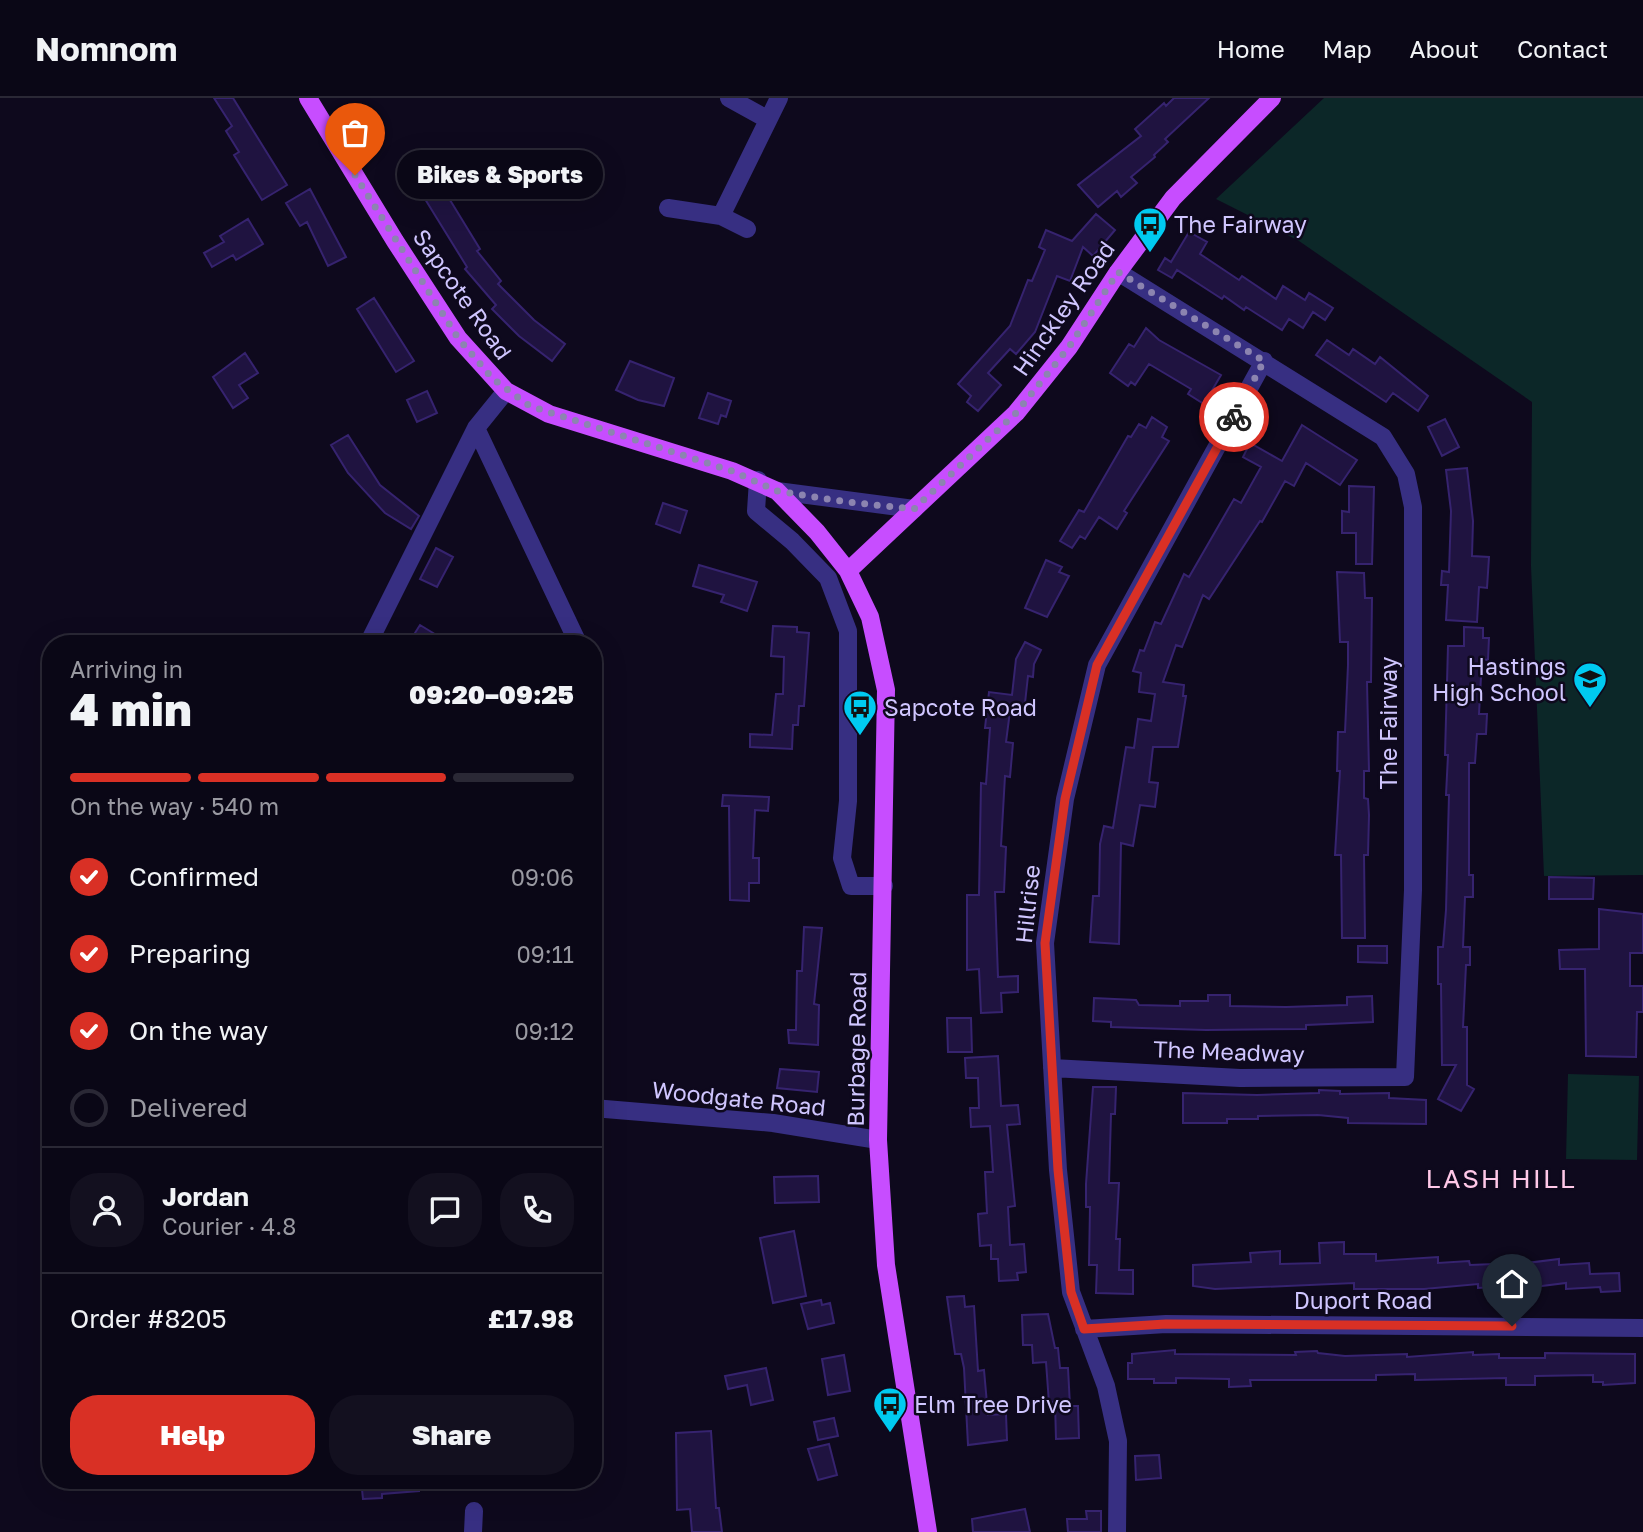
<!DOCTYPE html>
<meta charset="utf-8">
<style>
body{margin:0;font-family:"Golos Text",sans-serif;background:#13101f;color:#f1f3f6;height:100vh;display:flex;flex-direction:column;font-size:26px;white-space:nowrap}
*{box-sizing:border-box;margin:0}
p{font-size:23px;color:#9999a1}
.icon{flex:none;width:38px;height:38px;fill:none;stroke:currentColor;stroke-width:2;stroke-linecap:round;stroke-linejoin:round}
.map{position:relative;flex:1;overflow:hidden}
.details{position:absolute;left:42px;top:537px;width:560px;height:854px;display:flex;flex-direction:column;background:#0a0716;border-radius:28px;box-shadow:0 7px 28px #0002,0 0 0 2px #2a2835}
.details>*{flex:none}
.pin{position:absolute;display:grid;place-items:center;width:60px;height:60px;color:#fff;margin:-72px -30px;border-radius:50% 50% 50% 0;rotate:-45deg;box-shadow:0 0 7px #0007}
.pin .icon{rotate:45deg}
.courier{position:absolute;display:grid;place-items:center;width:70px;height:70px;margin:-35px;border:5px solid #d93025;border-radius:50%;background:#fff;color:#222;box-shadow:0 2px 9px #0007}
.bubble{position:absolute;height:49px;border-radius:24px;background:#0a0716;box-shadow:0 7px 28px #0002,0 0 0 2px #2a2835;font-size:23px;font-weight:800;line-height:49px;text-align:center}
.overview em{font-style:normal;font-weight:800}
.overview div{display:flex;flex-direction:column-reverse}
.overview{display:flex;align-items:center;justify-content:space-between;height:119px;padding:0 28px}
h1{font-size:46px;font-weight:800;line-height:52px}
.bar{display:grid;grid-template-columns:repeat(4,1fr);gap:10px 7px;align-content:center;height:84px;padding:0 28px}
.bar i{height:9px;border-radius:5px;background:#2a2835}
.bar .active{background:#d93025}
.bar p{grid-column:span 4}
.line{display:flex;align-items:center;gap:18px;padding:0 28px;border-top:2px solid #2a2835}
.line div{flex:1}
.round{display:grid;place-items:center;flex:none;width:74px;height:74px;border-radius:28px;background:#13101f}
ol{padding:0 28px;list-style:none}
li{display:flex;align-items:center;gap:21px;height:77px}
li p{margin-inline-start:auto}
li .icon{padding:7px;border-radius:50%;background:#d93025;color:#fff;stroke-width:4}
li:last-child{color:#9999a1}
li i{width:38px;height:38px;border:4px solid #2a2835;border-radius:50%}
.cta{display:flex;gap:14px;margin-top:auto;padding:14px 28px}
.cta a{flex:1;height:80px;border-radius:28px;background:#d93025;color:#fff;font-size:28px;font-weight:800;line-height:80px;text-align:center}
.cta a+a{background:#13101f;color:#f1f3f6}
header{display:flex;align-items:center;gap:42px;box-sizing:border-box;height:98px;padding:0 35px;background:#0a0716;border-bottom:2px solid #2a2835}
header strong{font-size:33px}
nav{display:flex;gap:38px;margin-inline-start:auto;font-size:24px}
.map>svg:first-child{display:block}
</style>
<header>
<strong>Nomnom</strong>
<nav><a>Home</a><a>Map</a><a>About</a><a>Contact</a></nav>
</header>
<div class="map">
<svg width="1643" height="1434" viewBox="0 0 1643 1434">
<rect width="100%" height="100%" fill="#0e091d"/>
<!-- green -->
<path fill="#0c2728" d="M1324 0H1643V777L1544 778 1531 468 1532 304 1299 143 1216 101Z
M1568 976 1639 978 1637 1062 1566 1061Z"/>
<!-- building -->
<path fill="#1f1340" stroke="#36236f" stroke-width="2" d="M214 0H233L287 87 262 102 234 57 239 54 226 33 232 28Z
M1174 0H1209L1165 41 1168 44 1154 57 1155 59 1131 79 1137 85 1121 99 1117 93 1098 109 1078 87 1141 38 1135 31 1164 5 1166 8Z
M431 71 480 151 477 153 501 183 498 186 534 222 565 246 552 263 519 238 492 211 496 207 465 171 467 169 412 80Z
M310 91 346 159 328 168 307 124 300 128 286 105Z
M1096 116 1115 132 1093 158 1083 149 1070 183 1057 178 1035 234 1016 256 1010 251 988 275 1001 287 978 313 967 304 971 298 958 286 1010 228 1028 182 1032 183 1045 152 1039 149 1046 132 1072 143Z
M248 121 263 146 236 162 233 157 212 169 204 155 224 144 220 138Z
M1189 134 1207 144 1200 156 1239 182 1242 178 1276 201 1283 188 1305 202 1309 195 1333 210 1325 222 1313 214 1303 230 1289 221 1282 232 1246 209 1244 212 1224 198 1222 201 1177 172 1172 180 1158 172 1165 160 1171 164Z
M374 200 414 263 396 274 357 211Z
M1146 230 1159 242 1221 277 1204 306 1188 296 1191 291 1149 266 1135 287 1131 284 1128 288 1110 275 1129 246 1134 249Z
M1327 242 1349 257 1353 251 1375 266 1380 259 1428 298 1418 313 1393 295 1386 304 1316 257Z
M245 255 258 275 239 287 248 300 233 310 213 279Z
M630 263 674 280 664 308 638 302 616 292Z
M427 293 437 315 417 324 407 302Z
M708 295 731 303 726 319 721 317 718 326 699 320Z
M1152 319 1167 329 1162 339 1169 343 1124 413 1127 415 1117 431 1099 419 1085 441 1080 438 1072 450 1060 443 1079 412 1084 414 1128 338 1131 339 1139 326 1146 330Z
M1445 321 1459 349 1442 358 1428 329Z
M1302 327 1357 362 1340 387 1306 365 1294 388 1285 383 1262 424 1260 423 1209 501 1203 497 1182 549 1176 547 1163 584 1184 587 1183 598H1186L1178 649H1153L1149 684 1158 685 1155 709 1140 707 1133 748 1121 745 1119 846 1090 844 1093 798H1099L1100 746 1104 728 1113 730 1126 649 1134 650 1138 621 1151 623 1155 596 1139 594 1141 575 1133 573 1140 552 1144 553 1155 524 1161 526 1184 476 1189 479 1234 401 1241 405 1261 369 1243 359 1250 345 1282 363Z
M348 337 380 387 419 418 411 431 385 415 348 375 331 347Z
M1467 370 1473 423 1472 458 1489 459 1487 490 1479 489 1477 524 1446 522 1448 487H1441L1442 473 1449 474 1451 413 1446 372Z
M1349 388 1374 389 1372 466H1356V435H1342V413L1349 414Z
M663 405 687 413 680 435 656 426Z
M436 450 453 459 437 489 420 481Z
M1046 462 1062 469 1059 474 1069 478 1047 519 1025 510Z
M699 467 757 484 747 513 721 504 724 497 693 488Z
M1337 474 1364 475 1365 500H1372L1371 584H1367L1369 673H1364V700L1368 701 1369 717 1368 757H1364L1365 840H1342L1341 757H1335L1340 673H1337L1338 634H1345L1348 567V544H1340Z
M420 527 451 546H408Z
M773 528 797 529V534L809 535 804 608H799L798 627H793L792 651 750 649V636L772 637 776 596H783L784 559 771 558Z
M1464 529 1483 530V540H1489L1488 562 1482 561 1479 616H1487L1486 636H1477L1475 665H1469V777H1473V799H1465L1463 849H1470V867H1466L1463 929H1467V987L1474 991 1461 1013 1438 1001 1456 967H1442L1441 886H1438V849H1443L1446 812 1449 697H1446L1448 657H1445L1448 548H1464Z
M1025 544 1041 552 1034 566 1033 579 1028 578 1024 614 1010 613 1006 644 1013 645 1010 679 1005 678 1001 748 1006 749 1004 794H995L998 879 1018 878V894L1001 895 1002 914 981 915 979 871 967 872V797H979L981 685 986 686 990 630H985L989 594 1012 597 1016 561Z
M723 697 769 699 768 713 755 712 753 760H759V785H749V803L730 802 729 708H722Z
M1549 779 1594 780 1593 801H1549Z
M1599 811 1643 816V855H1630V888H1643V914H1637L1636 959 1586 958 1585 871H1560L1559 852 1599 851Z
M804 829 822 830 814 906 819 907 818 947 789 945 788 932H796L797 873H802Z
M1358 848H1387V865L1358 864Z
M1208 897H1230V908L1286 909 1347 907V899L1372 898 1373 924 1306 927V931L1206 932 1111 929V924L1093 923 1094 900 1136 902 1139 907 1180 908V903H1208Z
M947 920H971L972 954H948Z
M998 958 1001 1008 1018 1007 1020 1026 1007 1027 1015 1108 1008 1109 1010 1147 1024 1146 1026 1174 1017 1175 1018 1182 999 1183 998 1161H991V1147L980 1148 978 1116 987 1115 985 1074H993L990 1028 971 1029 970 1010H979L978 980H966L965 960Z
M780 971 819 974 817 994 777 990Z
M1093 989H1116L1115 1016H1111L1109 1085H1119L1116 1141H1120L1119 1172H1133V1196L1096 1195 1097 1167H1089L1090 1109H1086V1086Z
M1319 992 1340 993V996L1389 995V1000L1426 1002V1026L1348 1025V1020L1318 1017 1258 1018V1021H1227V1025H1183V995L1257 997 1319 995Z
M818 1078 819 1104 775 1105 774 1079Z
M794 1133 806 1198 773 1205 760 1140Z
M1344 1144V1156H1376V1163L1438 1159V1165L1469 1163 1470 1167 1494 1166 1495 1169 1559 1161V1167L1589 1165 1590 1176 1619 1175 1620 1193 1601 1194 1600 1189 1566 1191V1185L1509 1192V1188L1478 1190V1186L1424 1191H1354V1185L1215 1191 1193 1188V1167L1251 1164 1250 1155 1280 1153V1166L1320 1165 1319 1145Z
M964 1198 965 1209 974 1208 978 1273 984 1272 988 1317 1006 1316 1007 1342 968 1347 964 1270 961 1256H955L947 1199Z
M821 1202 822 1207 830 1205 834 1225 808 1231 801 1206Z
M1048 1216 1055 1250H1058L1060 1270H1068L1070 1308H1078L1079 1340 1056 1341 1055 1304 1049 1305 1046 1264 1033 1265 1032 1247H1023L1022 1217Z
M1175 1252V1256L1296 1257 1295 1254 1317 1253 1318 1255 1345 1258 1407 1256V1259L1473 1254V1257L1499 1256V1260H1545V1255L1635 1256V1285L1603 1287V1284H1593V1277L1535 1278V1287H1506V1280L1415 1282V1276L1376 1277V1282H1250L1251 1288 1229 1289V1281L1176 1280V1285H1154V1281H1128V1265H1132V1256Z
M844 1257 850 1293 828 1297 822 1261Z
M766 1270 773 1302 751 1307 747 1287 728 1291 725 1278Z
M834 1320 838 1338 818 1342 814 1324Z
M711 1333 716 1410H719L722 1434H692L690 1411 677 1412 676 1335Z
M829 1346 837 1377 818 1382 808 1351Z
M1159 1357 1161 1380 1136 1382 1135 1358Z
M361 1382H418L419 1393 382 1396V1400L363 1401Z
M1025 1411 1030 1434H973L972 1421Z
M1086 1413H1101V1434H1068L1067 1421H1087Z"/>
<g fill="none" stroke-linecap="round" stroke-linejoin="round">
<!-- minor -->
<path stroke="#372f82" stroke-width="18" d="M729 0 767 21
M668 110 721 118 747 131
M721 118 779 0
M476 330 578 545
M758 382 756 413 792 443 828 480 848 533V703L842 760 851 788H884
M777 393 914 411
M368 546 476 330 506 293
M1052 970 1240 980 1405 979 1413 792V409L1406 376 1383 339 1118 174
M593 1010 773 1025 878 1042
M1084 1231 1166 1226 1643 1230
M473 1434 474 1413
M1117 1434 1118 1343 1106 1288 1071 1194 1058 1072 1045 845 1065 701 1097 567 1264 263"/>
<!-- major -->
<path stroke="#c74dff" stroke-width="18" d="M308 0 395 143 458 240 506 293 549 316 732 373 777 393 817 434 848 473 870 519 886 592 878 1042 886 1167 928 1434
M848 473 1016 315 1069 249 1118 174 1173 100 1272 0"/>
</g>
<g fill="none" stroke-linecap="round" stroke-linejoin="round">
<!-- done -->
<path stroke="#8c84b0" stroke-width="7" stroke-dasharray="0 12.6" d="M355 77 458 240 493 281 530 308 732 373 777 393 847 404 914 411 1016 315 1069 249 1118 174 1264 263 1234 319"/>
<!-- route -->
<path stroke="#d93025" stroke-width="9" d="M1234 319 1097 567 1065 701 1045 845 1058 1072 1071 1194 1084 1231 1166 1226 1512 1228"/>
</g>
<!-- icons -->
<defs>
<g id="bus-pin" transform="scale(1.75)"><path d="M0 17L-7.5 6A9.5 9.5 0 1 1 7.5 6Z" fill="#00caf1" stroke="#0e091d"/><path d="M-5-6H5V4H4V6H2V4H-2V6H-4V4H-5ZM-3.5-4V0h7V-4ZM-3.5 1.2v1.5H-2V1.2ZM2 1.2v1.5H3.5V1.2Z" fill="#111"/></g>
<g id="school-pin" transform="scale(1.75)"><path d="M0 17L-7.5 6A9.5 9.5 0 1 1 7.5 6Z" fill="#00caf1" stroke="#0e091d"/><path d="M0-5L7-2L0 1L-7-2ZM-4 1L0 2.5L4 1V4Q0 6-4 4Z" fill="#111"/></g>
</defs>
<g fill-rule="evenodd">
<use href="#bus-pin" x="1150" y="126"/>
<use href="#school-pin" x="1590" y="581"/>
<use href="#bus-pin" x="860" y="609"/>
<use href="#bus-pin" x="890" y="1306"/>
</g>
<g text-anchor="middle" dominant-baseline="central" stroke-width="5" stroke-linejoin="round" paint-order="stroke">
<!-- poi labels -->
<g font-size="23" fill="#d0c6ff" stroke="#0e091d" text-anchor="start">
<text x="1174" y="126">The Fairway</text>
<text x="1566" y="568" text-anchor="end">Hastings<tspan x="1566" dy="26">High School</tspan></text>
<text x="884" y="609">Sapcote Road</text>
<text x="914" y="1306">Elm Tree Drive</text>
</g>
<!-- street labels -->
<g font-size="23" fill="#d0c6ff" stroke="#0e091d">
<text transform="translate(463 196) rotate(55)">Sapcote Road</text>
<text transform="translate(1063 210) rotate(-55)">Hinckley Road</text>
<text transform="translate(1388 625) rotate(-90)">The Fairway</text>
<text transform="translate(1027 806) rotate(-84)">Hillrise</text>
<text transform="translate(856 951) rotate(-89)">Burbage Road</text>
<text transform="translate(1229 953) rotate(2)">The Meadway</text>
<text transform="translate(739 1000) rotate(6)">Woodgate Road</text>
<text x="1363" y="1202">Duport Road</text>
</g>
<!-- quarter labels -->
<g font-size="26" letter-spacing="2" fill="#ffc8e8" stroke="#0e091d">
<text x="1501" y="1080">LASH HILL</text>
</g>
</g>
</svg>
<div class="pin" style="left:355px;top:77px;background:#ea580c"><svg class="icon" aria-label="bag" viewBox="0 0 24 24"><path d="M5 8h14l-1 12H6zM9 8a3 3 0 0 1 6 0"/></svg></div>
<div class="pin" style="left:1512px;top:1228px;background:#1f2937"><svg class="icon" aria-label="home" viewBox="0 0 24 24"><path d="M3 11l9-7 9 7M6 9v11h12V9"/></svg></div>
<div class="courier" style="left:1234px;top:319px"><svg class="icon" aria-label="bike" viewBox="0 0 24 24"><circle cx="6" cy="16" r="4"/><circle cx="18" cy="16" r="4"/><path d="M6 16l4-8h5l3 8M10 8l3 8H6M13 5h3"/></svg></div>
<div class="bubble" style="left:397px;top:52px;width:206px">Bikes &amp; Sports</div>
<section class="details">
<div class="overview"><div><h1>4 min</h1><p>Arriving in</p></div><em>09:20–09:25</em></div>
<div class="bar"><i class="active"></i><i class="active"></i><i class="active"></i><i></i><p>On the way · 540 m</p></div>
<ol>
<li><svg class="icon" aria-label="check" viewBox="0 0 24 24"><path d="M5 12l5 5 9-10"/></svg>Confirmed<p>09:06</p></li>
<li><svg class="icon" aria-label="check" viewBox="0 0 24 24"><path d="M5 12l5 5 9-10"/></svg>Preparing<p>09:11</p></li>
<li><svg class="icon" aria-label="check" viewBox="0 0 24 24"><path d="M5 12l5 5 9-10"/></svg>On the way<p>09:12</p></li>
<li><i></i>Delivered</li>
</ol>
<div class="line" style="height:126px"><a class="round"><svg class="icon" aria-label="person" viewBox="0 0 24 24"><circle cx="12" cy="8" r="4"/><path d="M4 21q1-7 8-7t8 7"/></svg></a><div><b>Jordan</b><p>Courier · 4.8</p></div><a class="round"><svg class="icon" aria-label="chat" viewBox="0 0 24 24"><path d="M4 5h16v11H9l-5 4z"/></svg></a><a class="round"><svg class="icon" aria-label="phone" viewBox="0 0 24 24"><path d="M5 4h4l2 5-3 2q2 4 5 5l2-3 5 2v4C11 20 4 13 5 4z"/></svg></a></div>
<div class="line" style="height:91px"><div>Order #8205</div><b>£17.98</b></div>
<div class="cta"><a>Help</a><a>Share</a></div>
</section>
</div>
